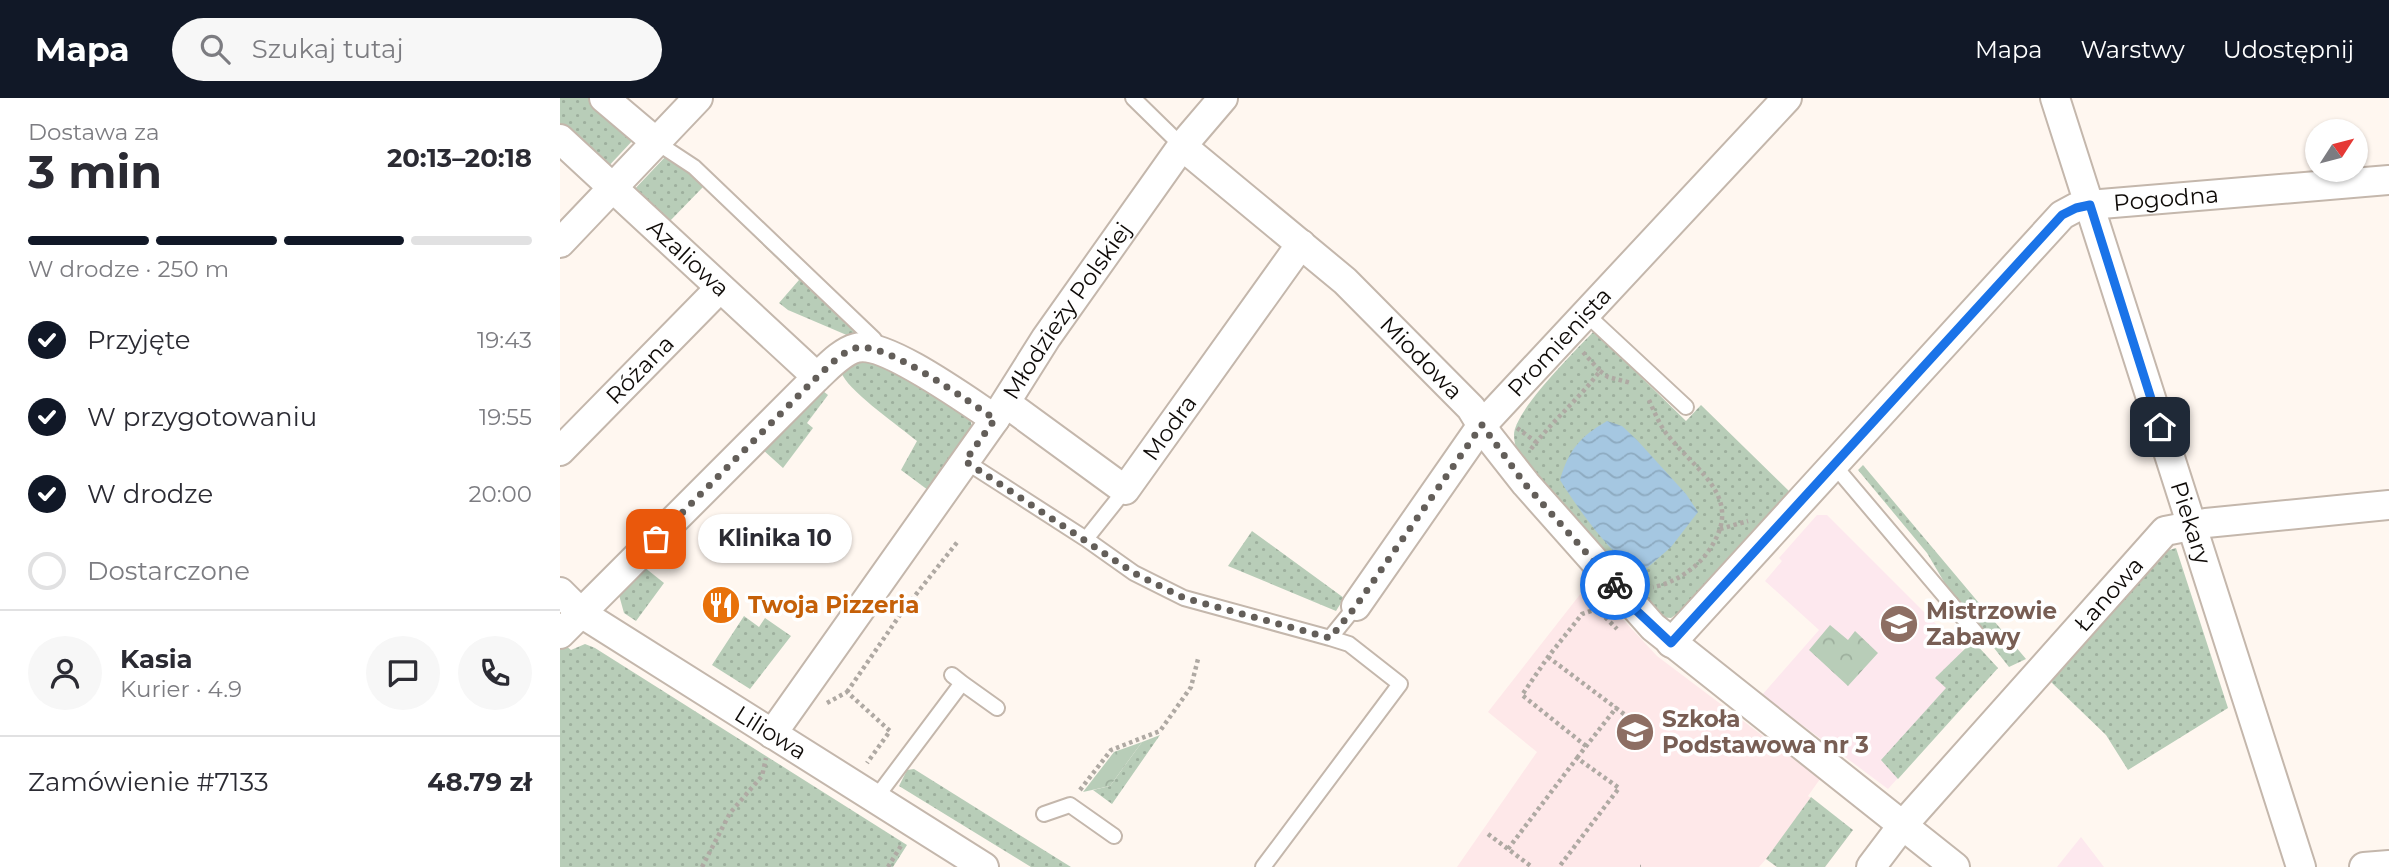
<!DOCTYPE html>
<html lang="pl">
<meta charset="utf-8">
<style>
body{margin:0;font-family:Montserrat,sans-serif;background:#f7f7f7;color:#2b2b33;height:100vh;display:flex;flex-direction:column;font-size:26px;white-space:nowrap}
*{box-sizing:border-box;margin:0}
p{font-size:23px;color:#7c7c81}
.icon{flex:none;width:38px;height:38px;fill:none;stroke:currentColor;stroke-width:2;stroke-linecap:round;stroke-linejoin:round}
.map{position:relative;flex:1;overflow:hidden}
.side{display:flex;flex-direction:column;background:#fff;width:560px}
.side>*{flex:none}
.needle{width:46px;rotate:54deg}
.tools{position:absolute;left:1745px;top:21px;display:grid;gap:14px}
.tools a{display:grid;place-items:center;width:63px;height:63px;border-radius:50%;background:#fff;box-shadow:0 2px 5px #0004;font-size:35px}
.pin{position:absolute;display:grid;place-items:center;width:60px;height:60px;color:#fff;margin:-30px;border-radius:14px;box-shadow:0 4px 10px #0006}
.courier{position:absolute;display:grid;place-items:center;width:70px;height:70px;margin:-35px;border:5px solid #1a73e8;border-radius:50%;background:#fff;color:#222;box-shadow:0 2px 9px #0007}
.bubble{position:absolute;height:49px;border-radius:24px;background:#fff;box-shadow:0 2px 5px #0004;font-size:23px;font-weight:700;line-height:49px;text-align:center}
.summary em{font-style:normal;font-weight:700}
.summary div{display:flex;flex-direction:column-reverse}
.summary{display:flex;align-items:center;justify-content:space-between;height:119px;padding:0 28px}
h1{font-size:46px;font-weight:700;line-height:52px}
.bar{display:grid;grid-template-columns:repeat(4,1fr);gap:10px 7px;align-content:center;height:84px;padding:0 28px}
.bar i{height:9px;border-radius:5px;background:#e1e1e2}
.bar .active{background:#111827}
.bar p{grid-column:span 4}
.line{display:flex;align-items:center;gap:18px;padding:0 28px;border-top:2px solid #e1e1e2}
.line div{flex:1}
.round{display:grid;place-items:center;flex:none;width:74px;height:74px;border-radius:37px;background:#f7f7f7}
ol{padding:0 28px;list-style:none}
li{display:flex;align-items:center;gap:21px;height:77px}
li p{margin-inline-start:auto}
li .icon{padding:7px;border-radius:50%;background:#111827;color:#fff;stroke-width:4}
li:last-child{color:#7c7c81}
li i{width:38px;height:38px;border:4px solid #e1e1e2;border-radius:50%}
header{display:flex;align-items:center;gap:42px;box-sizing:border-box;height:98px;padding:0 35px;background:#111827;color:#fff}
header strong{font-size:33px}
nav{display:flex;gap:38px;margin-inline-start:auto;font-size:24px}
.search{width:490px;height:63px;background:#f7f7f7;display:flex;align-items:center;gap:18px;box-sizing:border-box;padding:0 24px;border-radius:38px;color:#7c7c81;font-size:26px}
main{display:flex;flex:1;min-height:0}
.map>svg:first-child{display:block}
</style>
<header>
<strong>Mapa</strong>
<div class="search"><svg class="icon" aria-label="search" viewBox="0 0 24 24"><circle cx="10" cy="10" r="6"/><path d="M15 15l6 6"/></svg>Szukaj tutaj</div>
<nav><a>Mapa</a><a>Warstwy</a><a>Udostępnij</a></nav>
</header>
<main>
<section class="side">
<div class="summary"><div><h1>3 min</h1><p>Dostawa za</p></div><em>20:13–20:18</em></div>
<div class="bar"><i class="active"></i><i class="active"></i><i class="active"></i><i></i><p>W drodze · 250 m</p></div>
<ol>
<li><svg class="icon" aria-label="check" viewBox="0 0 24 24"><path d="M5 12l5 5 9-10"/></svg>Przyjęte<p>19:43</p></li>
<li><svg class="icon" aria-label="check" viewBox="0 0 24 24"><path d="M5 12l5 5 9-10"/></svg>W przygotowaniu<p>19:55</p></li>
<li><svg class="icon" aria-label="check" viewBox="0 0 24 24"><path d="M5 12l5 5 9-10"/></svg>W drodze<p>20:00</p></li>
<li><i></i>Dostarczone</li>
</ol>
<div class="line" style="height:126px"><a class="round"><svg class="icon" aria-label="person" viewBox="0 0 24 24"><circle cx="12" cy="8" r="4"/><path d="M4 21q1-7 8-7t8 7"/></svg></a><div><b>Kasia</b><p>Kurier · 4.9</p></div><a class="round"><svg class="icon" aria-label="chat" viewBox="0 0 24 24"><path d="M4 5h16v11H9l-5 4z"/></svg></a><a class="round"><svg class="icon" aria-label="phone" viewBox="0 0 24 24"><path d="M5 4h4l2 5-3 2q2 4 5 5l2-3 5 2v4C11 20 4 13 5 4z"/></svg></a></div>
<div class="line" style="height:91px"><div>Zamówienie #7133</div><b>48.79 zł</b></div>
</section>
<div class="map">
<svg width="1829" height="769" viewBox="0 0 1829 769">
<defs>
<pattern id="grass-dots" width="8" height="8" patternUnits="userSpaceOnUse" patternTransform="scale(1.75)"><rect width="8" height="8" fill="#b8cdb8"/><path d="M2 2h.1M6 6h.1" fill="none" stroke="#9daf9d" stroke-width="1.8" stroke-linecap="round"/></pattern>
<pattern id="park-crowns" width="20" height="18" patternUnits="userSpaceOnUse" patternTransform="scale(1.75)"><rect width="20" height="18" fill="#b8cdb8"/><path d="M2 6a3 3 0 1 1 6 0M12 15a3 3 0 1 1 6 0" fill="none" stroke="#9daf9d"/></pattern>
<pattern id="water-waves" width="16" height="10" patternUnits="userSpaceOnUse" patternTransform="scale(1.75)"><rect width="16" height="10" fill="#a5c7e1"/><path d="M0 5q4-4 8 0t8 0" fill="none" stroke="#8daac0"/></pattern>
</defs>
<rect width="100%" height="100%" fill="#fff7f0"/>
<!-- commercial -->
<path fill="#fde8ee" d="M1257 417H1267L1425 575 1426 582 1328 691 1202 597 1259 532 1205 483 1222 463 1219 460Z
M1521 739 1544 769H1497Z"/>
<!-- education -->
<path fill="#fee8e9" d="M1029 485 1097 558 1260 681 1248 698 1293 732 1265 769H1217L1206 761 1199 769H897L977 654 928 614Z"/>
<!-- grass -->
<path fill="url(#grass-dots)" d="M0 0H29L75 40 45 72 4 32 0 26Z
M106 58 120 66 308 242 303 244 228 212 219 205 239 182 143 89 109 124 71 95Z
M1034 233 1126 323 1141 307 1231 395 1195 430 1118 515 1111 520 1098 519 961 364C958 356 954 346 954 337 954 313 1016 252 1034 233Z
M284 262 327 266 402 314 411 324 413 335 372 395 341 372 357 343C340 329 293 296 283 278 280 273 282 267 284 262Z
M258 289 268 297 247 325 253 330 223 370 201 350Z
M1303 367 1466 561 1449 569 1390 494 1367 455 1298 372Z
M692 433 784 500 776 513 668 468Z
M1616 450 1668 610 1568 672 1546 637 1491 584 1606 453Z
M84 469 104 485 76 523 64 515 59 497Z
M184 518 199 529 205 520 231 538 190 591 152 567Z
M1413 543 1438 570 1338 681 1321 662 1386 590 1375 580Z
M25 546 35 550 347 747 333 769H0V552L5 547 11 552Z
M600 637 552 706 533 692 550 688 582 644Z
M354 671 511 769H471L339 688 347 672Z
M1251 699 1293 732 1265 769H1217L1206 761Z"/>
<!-- park -->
<path fill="url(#park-crowns)" d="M1270 527 1288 542 1295 533 1318 555 1288 588 1249 552Z
M582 644 550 688 523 694 554 654Z"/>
<!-- water -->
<path fill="url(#water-waves)" d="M1047 323 1062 328 1077 342 1126 396 1138 414 1111 449 1087 470C1086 470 1078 470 1076 469 1053 462 1013 403 1000 382 1009 351 1020 339 1047 323Z"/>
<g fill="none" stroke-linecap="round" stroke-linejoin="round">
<!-- service casing -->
<g stroke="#c4b7ac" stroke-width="18">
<path id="service" d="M573 0 622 48
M96 44 134 69 314 241 311 250
M1026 216 1126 309
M405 363 526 441
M1273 366 1416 535
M565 392 526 441 574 475 624 500 770 540 796 508
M402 585 437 610
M315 701 402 585 392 577
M484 716 510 707 554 738
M703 769 840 586 789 546 770 540"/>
</g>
<!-- minor casing -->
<g stroke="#c4b7ac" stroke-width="32">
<g id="minor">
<path d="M44 0 96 44"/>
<path id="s1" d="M1495 0 1741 769"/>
<path id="s2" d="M0 41 257 279"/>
<path id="s3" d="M622 48 785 183 911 310 929 339 966 386 1093 529 1395 769"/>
<path d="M0 145 138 0"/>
<path id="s4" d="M446 305 565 392 741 146"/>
<path id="s5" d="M0 353 159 191"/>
<path id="s6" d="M0 494 21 515 424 769"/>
<path id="s7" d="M796 508 922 327 1227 0"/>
<path d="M0 536 257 279C268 269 281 254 296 250 324 242 409 304 435 321"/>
<path id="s8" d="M1111 545 1502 117 1515 110 1529 107 1829 82"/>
<path id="s9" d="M212 636 435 321 486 240 622 48 663 0"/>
<path id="s10" d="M1311 769 1342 728 1605 433 1646 425 1829 407"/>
<path d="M1804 769 1829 767"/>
</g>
</g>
<!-- path -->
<path stroke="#afa9a3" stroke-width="4.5" stroke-dasharray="3.5 3.5" stroke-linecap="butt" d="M1040 273 1048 279 1071 285
M1089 302C1095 315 1100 329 1110 340 1141 377 1186 402 1147 455 1136 471 1112 486 1093 489
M957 330 976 344
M971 351C992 323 1019 301 1040 273L1022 253
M1160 431 1188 423
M988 559 1056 610
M287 594 342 514 399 442
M267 605 287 594 330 633 307 665
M1026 648 962 597 988 559 1022 516 1037 511 1057 531
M1017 660 1056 610 1089 635
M520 692 551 652 600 633 631 589 638 561
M928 736 972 769
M948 751 1017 660 1059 690 999 769
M142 769 170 715 202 678 206 660
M328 769 342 746
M1080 769H1081"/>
<!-- service -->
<use href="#service" stroke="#fff" stroke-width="14"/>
<!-- minor -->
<use href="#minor" stroke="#fff" stroke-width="28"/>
</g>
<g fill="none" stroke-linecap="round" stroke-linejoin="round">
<!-- done -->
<path stroke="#635e59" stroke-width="7" stroke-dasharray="0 12.6" d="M96 441 257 279C268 269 281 254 296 250 324 242 409 304 435 321L405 363 574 475 624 500 770 540 796 508 922 327 965 386 1055 487"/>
<!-- route -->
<path stroke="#1a73e8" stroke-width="9" d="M1055 487 1078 514 1111 545 1502 117 1516 110 1530 107 1600 329"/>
</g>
<!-- icons -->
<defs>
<g id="restaurant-disc" transform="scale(2.0125)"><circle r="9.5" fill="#e8710a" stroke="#fff"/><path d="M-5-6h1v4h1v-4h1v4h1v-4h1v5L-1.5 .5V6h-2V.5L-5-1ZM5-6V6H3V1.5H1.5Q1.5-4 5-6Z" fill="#fff"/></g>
<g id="school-disc" transform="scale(2.0125)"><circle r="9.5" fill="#8d6e63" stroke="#fff"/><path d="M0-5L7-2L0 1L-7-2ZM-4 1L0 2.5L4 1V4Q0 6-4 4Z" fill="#fff"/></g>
</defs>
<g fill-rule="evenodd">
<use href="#restaurant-disc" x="161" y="507"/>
<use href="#school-disc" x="1339" y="526"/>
<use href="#school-disc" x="1075" y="634"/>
</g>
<g text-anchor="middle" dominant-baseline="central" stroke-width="7" stroke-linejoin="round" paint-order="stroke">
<!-- street labels -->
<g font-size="23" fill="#0f0b08" stroke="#fff">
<text stroke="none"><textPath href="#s8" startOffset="686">Pogodna</textPath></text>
<text stroke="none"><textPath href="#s2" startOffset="175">Azaliowa</textPath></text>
<text stroke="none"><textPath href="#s9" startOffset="516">Młodzieży Polskiej</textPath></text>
<text stroke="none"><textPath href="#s7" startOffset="334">Promienista</textPath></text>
<text stroke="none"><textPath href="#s3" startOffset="320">Miodowa</textPath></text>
<text stroke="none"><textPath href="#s5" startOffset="114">Różana</textPath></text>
<text stroke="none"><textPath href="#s4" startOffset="224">Modra</textPath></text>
<text stroke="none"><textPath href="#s1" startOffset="446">Piekary</textPath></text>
<text stroke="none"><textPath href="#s10" startOffset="362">Łanowa</textPath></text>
<text stroke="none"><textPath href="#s6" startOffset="254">Liliowa</textPath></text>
</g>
<!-- food labels -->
<g font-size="23" font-weight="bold" fill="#c56008" stroke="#fff" text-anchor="start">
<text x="188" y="507">Twoja Pizzeria</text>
</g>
<!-- education labels -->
<g font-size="23" font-weight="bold" fill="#785e54" stroke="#fff" text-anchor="start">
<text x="1366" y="513">Mistrzowie<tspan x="1366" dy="26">Zabawy</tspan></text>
<text x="1102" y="621">Szkoła<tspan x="1102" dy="26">Podstawowa nr 3</tspan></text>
</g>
</g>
</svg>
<div class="tools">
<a><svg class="needle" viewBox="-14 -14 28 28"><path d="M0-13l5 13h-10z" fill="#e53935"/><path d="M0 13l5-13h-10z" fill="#7c7c81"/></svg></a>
</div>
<div class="pin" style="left:96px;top:441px;background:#ea580c"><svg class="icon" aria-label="bag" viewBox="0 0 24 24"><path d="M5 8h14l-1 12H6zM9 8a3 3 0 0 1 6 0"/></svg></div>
<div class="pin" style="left:1600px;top:329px;background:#1f2937"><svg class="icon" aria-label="home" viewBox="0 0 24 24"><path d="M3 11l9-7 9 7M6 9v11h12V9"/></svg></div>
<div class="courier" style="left:1055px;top:487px"><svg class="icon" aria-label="bike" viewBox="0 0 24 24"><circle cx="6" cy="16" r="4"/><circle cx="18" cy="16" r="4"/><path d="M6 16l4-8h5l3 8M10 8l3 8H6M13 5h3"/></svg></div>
<div class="bubble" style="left:138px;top:416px;width:154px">Klinika 10</div>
</div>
</main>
